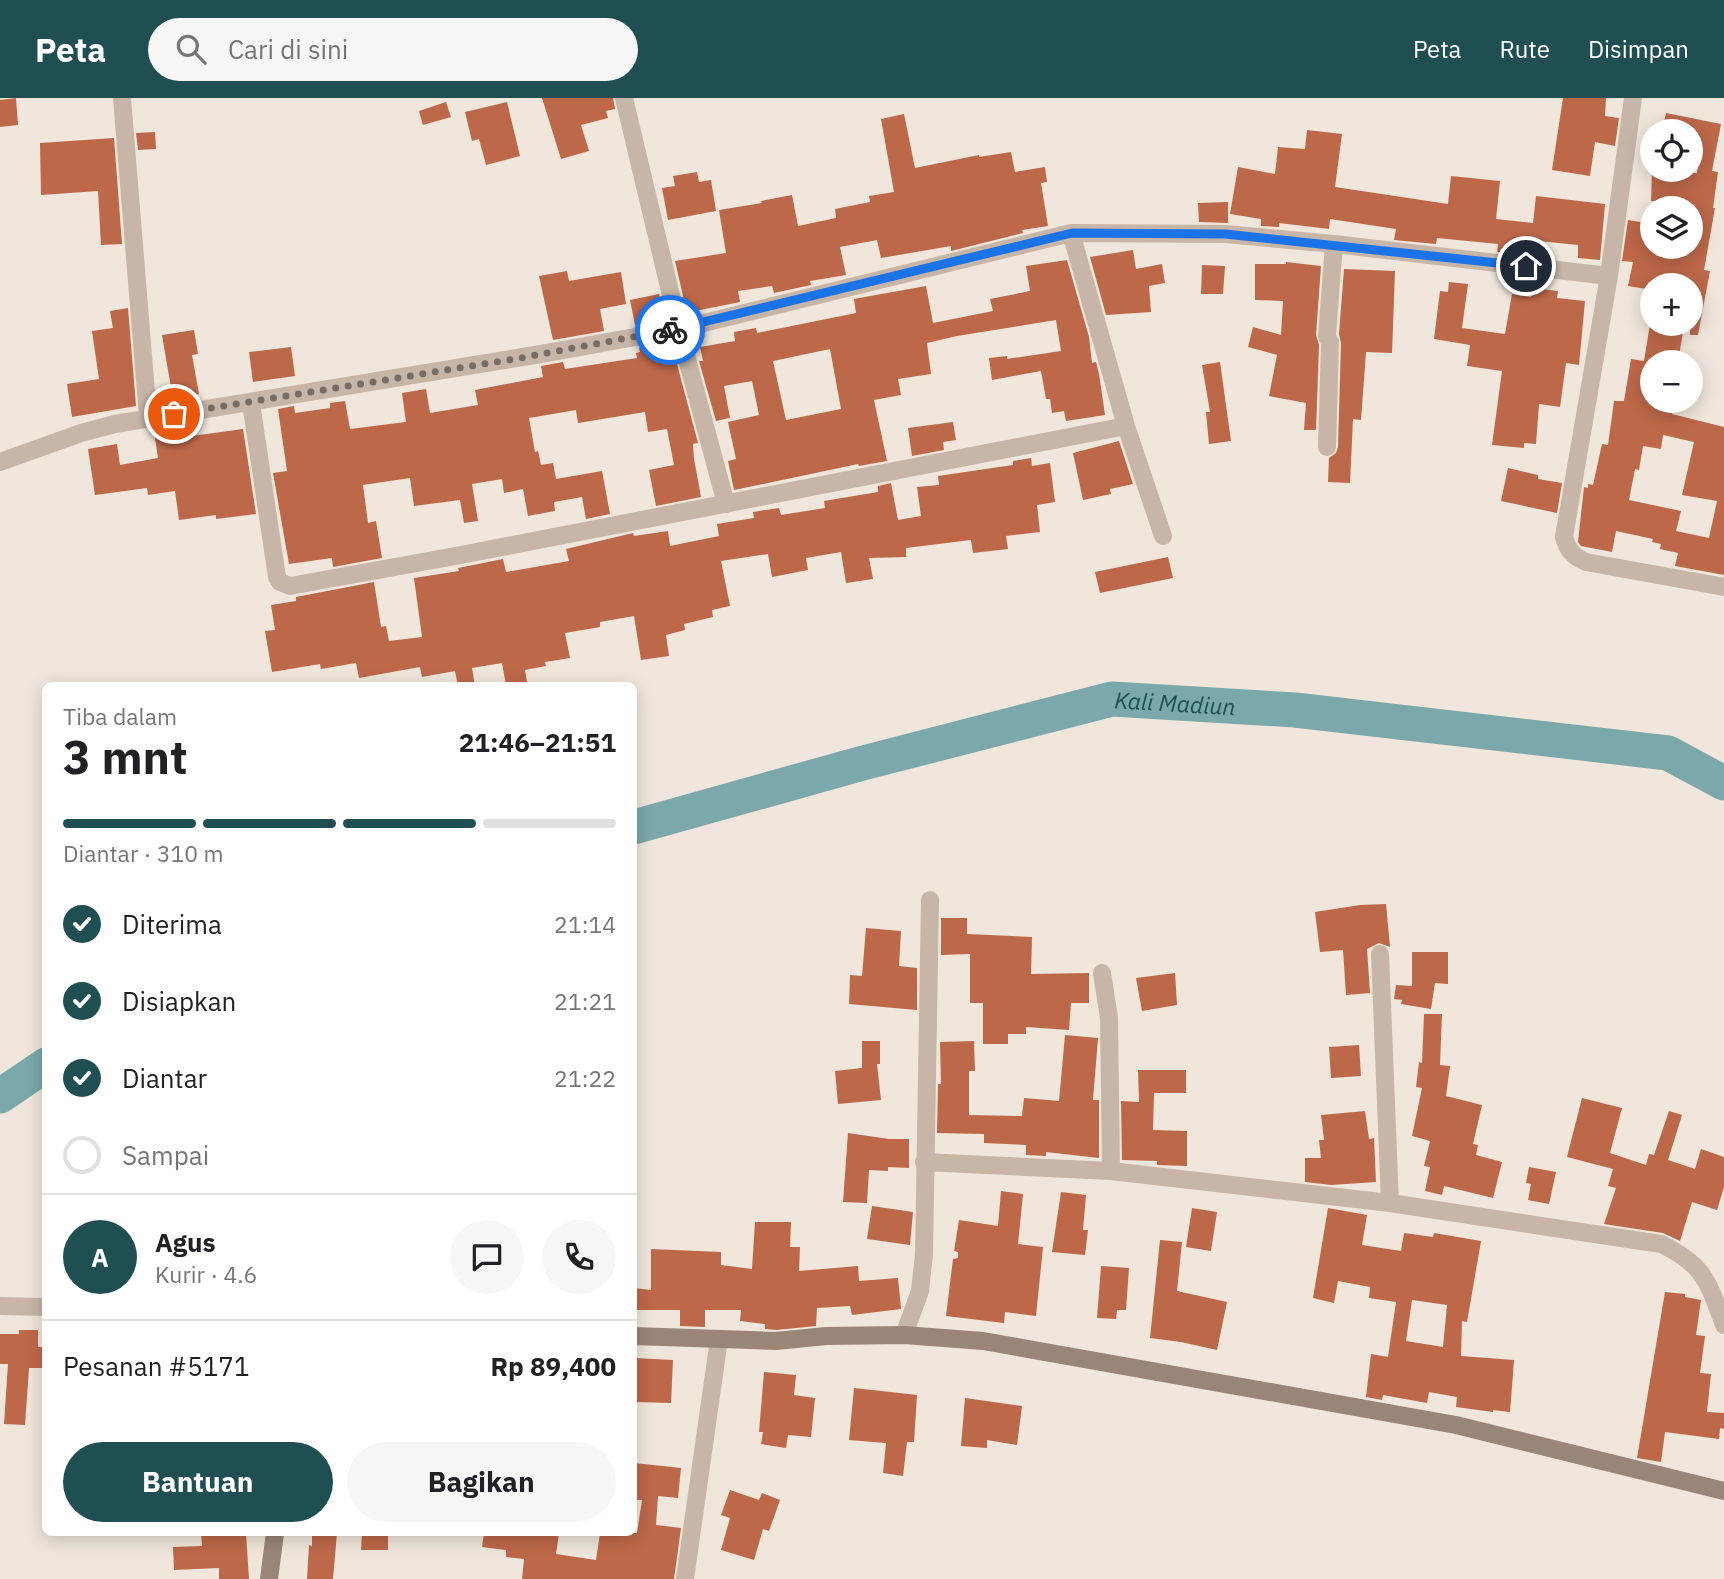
<!DOCTYPE html>
<html lang="id">
<meta charset="utf-8">
<style>
body{margin:0;font-family:"IBM Plex Sans",sans-serif;background:#f6f6f6;color:#202124;height:100vh;display:flex;flex-direction:column;font-size:26px;white-space:nowrap}
*{box-sizing:border-box;margin:0}
p{font-size:23px;color:#757577}
.icon{flex:none;width:38px;height:38px;fill:none;stroke:currentColor;stroke-width:2;stroke-linecap:round;stroke-linejoin:round}
.map{position:relative;flex:1;overflow:hidden}
.panel{position:absolute;left:42px;top:584px;width:595px;height:854px;display:flex;flex-direction:column;background:#fff;border-radius:10px;box-shadow:0 4px 18px #0003}
.panel>*{flex:none}
.buttons{position:absolute;left:1640px;top:21px;display:grid;gap:14px}
.buttons a{display:grid;place-items:center;width:63px;height:63px;border-radius:50%;background:#fff;box-shadow:0 4px 18px #0003;font-size:35px}
.pin{position:absolute;display:grid;place-items:center;width:60px;height:60px;color:#fff;margin:-30px;border:4px solid #fff;border-radius:50%;box-shadow:0 2px 7px #0007}
.courier{position:absolute;display:grid;place-items:center;width:70px;height:70px;margin:-35px;border:5px solid #1a73e8;border-radius:50%;background:#fff;color:#222;box-shadow:0 2px 9px #0007}
.head em{font-style:normal;font-weight:800}
.head div{display:flex;flex-direction:column-reverse}
.head{display:flex;align-items:center;justify-content:space-between;height:119px;padding:0 21px}
h1{font-size:46px;font-weight:800;line-height:52px}
.bar{display:grid;grid-template-columns:repeat(4,1fr);gap:10px 7px;align-content:center;height:84px;padding:0 21px}
.bar i{height:9px;border-radius:5px;background:#e0e0e0}
.bar .selected{background:#204f53}
.bar p{grid-column:span 4}
.line{display:flex;align-items:center;gap:18px;padding:0 21px;border-top:2px solid #e0e0e0}
.line div{flex:1}
.round{display:grid;place-items:center;flex:none;width:74px;height:74px;border-radius:37px;background:#f6f6f6}
ol{padding:0 21px;list-style:none}
li{display:flex;align-items:center;gap:21px;height:77px}
li p{margin-inline-start:auto}
li .icon{padding:7px;border-radius:50%;background:#204f53;color:#fff;stroke-width:4}
li:last-child{color:#757577}
li i{width:38px;height:38px;border:4px solid #e0e0e0;border-radius:50%}
.action{display:flex;gap:14px;margin-top:auto;padding:14px 21px}
.action a{flex:1;height:80px;border-radius:42px;background:#204f53;color:#fff;font-size:28px;font-weight:800;line-height:80px;text-align:center}
.action a+a{background:#f6f6f6;color:#202124}
header{display:flex;align-items:center;gap:42px;box-sizing:border-box;height:98px;padding:0 35px;background:#204f53;color:#fff}
header strong{font-size:33px}
nav{display:flex;gap:38px;margin-inline-start:auto;font-size:24px}
.search{width:490px;height:63px;background:#f6f6f6;display:flex;align-items:center;gap:18px;box-sizing:border-box;padding:0 24px;border-radius:38px;color:#757577;font-size:26px}
.map>svg:first-child{display:block}
</style>
<header>
<strong>Peta</strong>
<div class="search"><svg class="icon" aria-label="search" viewBox="0 0 24 24"><circle cx="10" cy="10" r="6"/><path d="M15 15l6 6"/></svg>Cari di sini</div>
<nav><a>Peta</a><a>Rute</a><a>Disimpan</a></nav>
</header>
<div class="map">
<svg width="1724" height="1481" viewBox="0 0 1724 1481">
<rect width="100%" height="100%" fill="#f0e6db"/>
<g fill="none" stroke-linecap="round" stroke-linejoin="round">
<!-- river -->
<g stroke="#7ba8ab" stroke-width="35">
<path id="s1" d="M634 729 863 665 1112 601 1295 612 1668 655 1724 685"/>
<path d="M0 998 46 967"/>
</g>
</g>
<!-- building -->
<path fill="#be684a" fill-rule="evenodd" d="M16 0 18 27 0 29V2Z
M542 0H613L615 11 606 13 608 20 581 27 589 53 561 61Z
M1563 0H1606L1605 18 1619 20 1615 48 1595 44 1590 78 1552 72Z
M446 4 451 19 423 27 419 13Z
M507 4 520 58 486 67 479 41 472 43 465 14Z
M1666 15 1721 26 1712 73 1718 74 1713 110H1715L1704 172 1710 173 1698 237H1690V187H1652V192L1628 188 1633 164 1622 163 1628 122 1652 126V149H1690V110H1688V105L1651 103 1652 73 1697 75 1701 48 1690 46V33H1662Z
M904 16 915 70 979 57V59L1011 54 1015 74 1045 69 1047 84 1041 85 1048 128 1022 132 1023 135 951 153V148L881 160 877 142 840 149 846 177 810 183 811 187 774 195 772 188 738 193 740 204 695 213V209L686 211 675 163 726 155 719 112 762 105 761 103 792 97 798 128 836 120 835 111 870 104 869 98 894 94 881 21Z
M1307 32 1342 36 1335 89 1448 106 1451 78 1500 83 1496 121 1533 125 1536 98 1605 106 1600 162 1578 160V147L1529 142 1527 157 1497 154 1498 146 1437 140 1436 146 1394 142 1396 131 1330 121 1329 131 1279 125V129L1261 128V121L1230 116 1238 69 1275 76 1278 49 1305 51Z
M155 34 156 51 138 52 136 35Z
M114 40 122 146 101 147 98 93 41 97 40 45Z
M697 74 699 84 711 82 716 113 668 122 662 90 675 88 673 78Z
M1228 104V125L1199 124 1198 105Z
M1133 152 1136 171 1162 166 1165 185 1149 188 1151 214 1106 217 1090 159Z
M1067 162 1089 239 1092 265 1096 264 1099 276 1105 317 1066 323 1064 313 1052 315 1050 301H1046L1041 273 992 282 989 260 1007 258V261L1061 253 1056 222 957 238 927 245 931 276 898 281 901 297 874 302 887 363 859 368 858 366 734 392 728 363 736 361 728 324 759 317 752 283 724 288 730 320 716 323 699 263H703L700 249 735 243 734 234 756 230 757 235 856 215 854 201 926 188 933 225 993 213 990 201 1030 193 1026 168ZM830 251 841 311 786 322 773 263Z
M1286 164 1321 168 1316 237 1319 247 1316 332H1304L1306 305 1269 298 1277 257 1248 249 1253 229 1281 237 1283 203 1255 202V166H1286Z
M1202 167 1225 168 1223 196H1201Z
M1344 171 1395 173 1392 255 1366 254 1361 322 1353 321 1350 385 1328 384 1329 360 1336 355 1338 349 1341 245 1339 236Z
M567 173 569 183 621 174 626 206 600 211 604 233 553 242 539 178Z
M1449 184 1468 186 1462 230 1505 236 1512 196 1531 199 1532 190 1558 193 1557 200 1585 203 1579 267 1566 265 1560 309 1539 306 1536 346 1524 345V350L1492 347 1502 273 1467 268 1470 247 1434 241 1440 193 1448 194Z
M659 196 665 220 635 227 630 202Z
M128 210 136 308 72 319 67 286 99 281 92 233 113 230 110 213Z
M1650 226 1684 228 1678 264H1649L1652 265V303H1674L1672 316 1724 329V477L1675 468 1678 455 1660 451 1661 446 1652 444 1653 441 1616 433 1612 454 1581 448 1578 444 1584 389 1588 390V386L1593 387 1602 346 1608 347 1614 303H1624L1631 261 1644 263ZM1663 337 1694 344 1682 397 1717 403 1709 440 1676 433 1681 413 1629 402 1635 371 1639 372 1643 348 1661 351Z
M194 232 198 256 192 257 199 296 173 301 162 237Z
M663 245 667 267 677 266 698 345 693 346 694 361 701 399 656 408 649 372 674 367 667 331 648 334 645 314 578 325 576 312 529 320 535 354 538 353 541 367 553 365 556 381 602 373 610 416 586 421 582 399 554 404 555 413 528 418 523 391 504 395 502 381 472 386 478 423 464 425 460 402 414 408 410 380 363 387 368 425 376 423 382 460 333 469 332 460 289 466 273 375 287 373 278 311 294 308 295 315 330 310V305L345 303 350 331 406 324 402 295 426 291 430 315 478 307 475 292 543 279 541 268 563 264 565 271 637 260 636 255 640 254 639 250Z
M291 249 295 278 253 284 249 254Z
M1220 264 1231 343 1209 346 1206 314H1210L1202 267Z
M953 324 956 342 943 344 944 352 912 358 908 330Z
M190 328 192 338 243 331 256 416 216 421V417L179 422 175 393 148 397 147 390 95 397 88 351 117 346 120 367 158 360 154 333Z
M1119 343 1133 386 1110 391 1111 396 1083 402 1073 355Z
M1031 360 1032 368 1050 365 1055 404 1037 407 1040 434 1006 438 1008 451 973 455 971 442 906 450V459L869 460 873 481 846 485 841 454 806 460 808 472 772 479 768 456 721 463 730 508 712 512 713 519 684 526 685 532 666 537 669 558 641 562 634 518 600 524V529L565 535 570 560 545 564 546 568 525 572 527 584 506 587 502 565 472 570 475 588H458L455 573 422 579 420 569 359 580 356 565 321 571 320 566 272 574 265 533 275 532 271 507 296 503V499L374 484 381 529 386 528 389 543 422 539 414 480 459 473 458 470 503 461 506 474 569 463 566 451 633 435 634 438 668 433 670 448 719 438 717 426 754 420 753 414 779 410 781 417 825 410 824 403 878 394V388L891 385 898 422 921 418 917 389 939 387 938 378 1013 367V363Z
M1508 370 1538 377V381L1562 385 1557 415 1501 403Z
M1168 459 1173 480 1100 495 1095 474Z
M1386 806 1390 849 1379 845 1367 851 1370 895 1346 897 1343 852 1320 854 1315 814 1360 807Z
M941 820H967V836L1032 839 1031 876 1089 875V905H1071L1069 932 1026 929V936H1008V946H983V905H970V856L941 857Z
M866 830 901 833 899 868 917 870V912L849 906 850 877 862 878Z
M1412 854H1448V886L1435 885 1431 911 1401 906 1402 902 1394 901 1396 887 1412 888Z
M1175 875 1177 907 1142 913 1136 880Z
M1424 916H1442L1440 967 1450 968 1446 998 1482 1007 1473 1046 1478 1047 1476 1057 1502 1064 1493 1100 1444 1088 1442 1097 1425 1093 1430 1069 1424 1068 1430 1043 1412 1038 1422 990 1416 989 1419 964 1422 965Z
M1065 937 1098 940 1093 1002H1099V1060L1046 1054V1058L1026 1057V1047L984 1045V1036L937 1035 938 986H941L940 944 974 943 975 973H969V1017L1022 1018 1024 1000 1059 1003Z
M862 943H880V966H877L881 1002 838 1006 835 973 862 970Z
M1359 947 1361 978 1331 980 1329 949Z
M1138 972H1186V995H1154L1153 1032 1187 1033V1068L1157 1067V1063L1122 1062 1121 1003 1139 1004Z
M1582 1000 1622 1010 1610 1055 1646 1067 1649 1056 1654 1057 1669 1013 1682 1017 1668 1062 1695 1071 1701 1051 1724 1059V1089L1717 1112 1692 1104 1680 1143 1663 1135 1604 1126 1616 1090 1608 1088 1613 1071 1567 1059Z
M1365 1013 1369 1041 1374 1040 1376 1084 1331 1087 1305 1084V1060H1321L1319 1042H1324L1321 1017Z
M848 1035 889 1041H909V1070L888 1069V1073L869 1072 867 1105 843 1104Z
M1529 1069 1556 1074 1549 1106 1528 1102 1531 1086 1526 1085Z
M1001 1093 1023 1096 1018 1146 1043 1149 1036 1218 1005 1214 1004 1225 946 1218 953 1161 958 1160V1154L954 1153 959 1122 998 1128Z
M1061 1094 1086 1097 1083 1132H1088L1085 1157 1052 1154Z
M872 1108 913 1114 910 1147 867 1141Z
M1192 1110 1217 1114 1211 1153 1186 1149Z
M1328 1110 1367 1117 1362 1147 1401 1153 1404 1135 1433 1139 1434 1135 1481 1143 1467 1224 1462 1223 1461 1258 1514 1262 1510 1314 1493 1312V1314L1456 1309 1457 1299 1429 1294 1427 1305 1383 1297 1382 1302 1366 1299 1371 1256 1388 1259 1396 1204 1369 1200 1370 1189 1338 1183 1334 1205 1313 1200ZM1412 1202 1447 1207 1443 1249 1406 1243Z
M755 1124H791L790 1149H800L799 1173 858 1168 859 1183 898 1180 901 1211 852 1217 850 1208 817 1210 816 1228 776 1232 765 1231V1226L740 1223 741 1212H705V1229L680 1228V1212H634V1190L651 1192V1151L721 1154V1167L752 1171Z
M1160 1142 1182 1144 1177 1193 1227 1204 1217 1252 1181 1244 1150 1240Z
M1101 1168 1129 1170 1126 1212H1117L1116 1221 1097 1220Z
M1665 1194 1685 1196V1199L1701 1202 1696 1237 1705 1238 1700 1275 1711 1276 1707 1314 1724 1315V1331L1720 1330 1719 1341 1665 1334 1661 1364 1637 1360Z
M19 1232H38V1249H46V1270H29L25 1327 4 1326 8 1266H0V1236H19Z
M634 1260 673 1262 671 1305 634 1304Z
M764 1274 796 1277 794 1297 815 1300 811 1339 788 1337 786 1350 761 1346 763 1334H759Z
M854 1290 917 1297 914 1344H907L903 1378 883 1375 886 1345 849 1342Z
M965 1300 1022 1308 1017 1347 987 1342V1350L961 1348Z
M634 1365 681 1370 678 1400 658 1398 656 1427 681 1430 674 1481H522L524 1461 506 1459V1452L482 1449 484 1435H559L556 1456 596 1462 600 1435H637L642 1402H634Z
M730 1392 759 1402 762 1395 780 1402 769 1433 763 1431 754 1462 721 1452 730 1420 721 1417Z
M201 1435H246L249 1481H219V1470L174 1472 173 1449 202 1448Z
M312 1435H337L333 1481H307L309 1447 312 1448Z
M362 1435H388V1452H361Z"/>
<g fill="none" stroke-linecap="round" stroke-linejoin="round">
<!-- street -->
<path stroke="#c7b6a7" stroke-width="18" d="M122 0 148 319
M624 0 679 231 726 406
M1633 0 1609 178 1564 439C1568 453 1573 458 1586 464L1724 489
M251 305 277 479 280 484 290 488 461 457 1126 328 1071 135
M1126 328 1163 438
M1327 349 1330 245 1327 238 1334 146
M0 364 81 335 115 326 541 256 679 231 1071 135 1225 136 1334 146 1609 178
M1380 856 1390 1105
M1102 875 1109 920 1111 1073
M924 1064 1111 1073 1390 1105 1661 1146C1705 1167 1708 1184 1724 1227
M0 1208 46 1209
M904 1237 920 1193 924 1156 930 802
M685 1481 719 1241"/>
<!-- secondary -->
<path stroke="#9a8679" stroke-width="18" d="M634 1238 776 1243 826 1238 904 1237 983 1243 1456 1327 1724 1393
M269 1481 275 1435"/>
</g>
<g fill="none" stroke-linecap="round" stroke-linejoin="round">
<!-- done -->
<path stroke="#766d66" stroke-width="7" stroke-dasharray="0 12.6" d="M174 316 515 261 670 232"/>
<!-- route -->
<path stroke="#1a73e8" stroke-width="9" d="M670 232 1072 135 1225 136 1526 168"/>
</g>
<g text-anchor="middle" dominant-baseline="central" stroke-width="6" stroke-linejoin="round" paint-order="stroke">
<!-- water labels -->
<g font-size="23" font-style="italic" fill="#204f53" stroke="#f8f0e6">
<text stroke="none"><textPath href="#s1" startOffset="558">Kali Madiun</textPath></text>
</g>
</g>
</svg>
<div class="buttons">
<a><svg class="icon" aria-label="locate" viewBox="0 0 24 24"><circle cx="12" cy="12" r="6"/><path d="M12 2v4M12 18v4M2 12h4M18 12h4"/></svg></a>
<a><svg class="icon" aria-label="layers" viewBox="0 0 24 24"><path d="M12 4l9 5-9 5-9-5zM3 14l9 5 9-5"/></svg></a>
<a>+</a>
<a>−</a>
</div>
<div class="pin" style="left:174px;top:316px;background:#ea580c"><svg class="icon" aria-label="bag" viewBox="0 0 24 24"><path d="M5 8h14l-1 12H6zM9 8a3 3 0 0 1 6 0"/></svg></div>
<div class="pin" style="left:1526px;top:168px;background:#1f2937"><svg class="icon" aria-label="home" viewBox="0 0 24 24"><path d="M3 11l9-7 9 7M6 9v11h12V9"/></svg></div>
<div class="courier" style="left:670px;top:232px"><svg class="icon" aria-label="bike" viewBox="0 0 24 24"><circle cx="6" cy="16" r="4"/><circle cx="18" cy="16" r="4"/><path d="M6 16l4-8h5l3 8M10 8l3 8H6M13 5h3"/></svg></div>
<section class="panel">
<div class="head"><div><h1>3 mnt</h1><p>Tiba dalam</p></div><em>21:46–21:51</em></div>
<div class="bar"><i class="selected"></i><i class="selected"></i><i class="selected"></i><i></i><p>Diantar · 310 m</p></div>
<ol>
<li><svg class="icon" aria-label="check" viewBox="0 0 24 24"><path d="M5 12l5 5 9-10"/></svg>Diterima<p>21:14</p></li>
<li><svg class="icon" aria-label="check" viewBox="0 0 24 24"><path d="M5 12l5 5 9-10"/></svg>Disiapkan<p>21:21</p></li>
<li><svg class="icon" aria-label="check" viewBox="0 0 24 24"><path d="M5 12l5 5 9-10"/></svg>Diantar<p>21:22</p></li>
<li><i></i>Sampai</li>
</ol>
<div class="line" style="height:126px"><b class="round" style="background:#204f53;color:#fff">A</b><div><b>Agus</b><p>Kurir · 4.6</p></div><a class="round"><svg class="icon" aria-label="chat" viewBox="0 0 24 24"><path d="M4 5h16v11H9l-5 4z"/></svg></a><a class="round"><svg class="icon" aria-label="phone" viewBox="0 0 24 24"><path d="M5 4h4l2 5-3 2q2 4 5 5l2-3 5 2v4C11 20 4 13 5 4z"/></svg></a></div>
<div class="line" style="height:91px"><div>Pesanan #5171</div><b>Rp 89,400</b></div>
<div class="action"><a>Bantuan</a><a>Bagikan</a></div>
</section>
</div>
